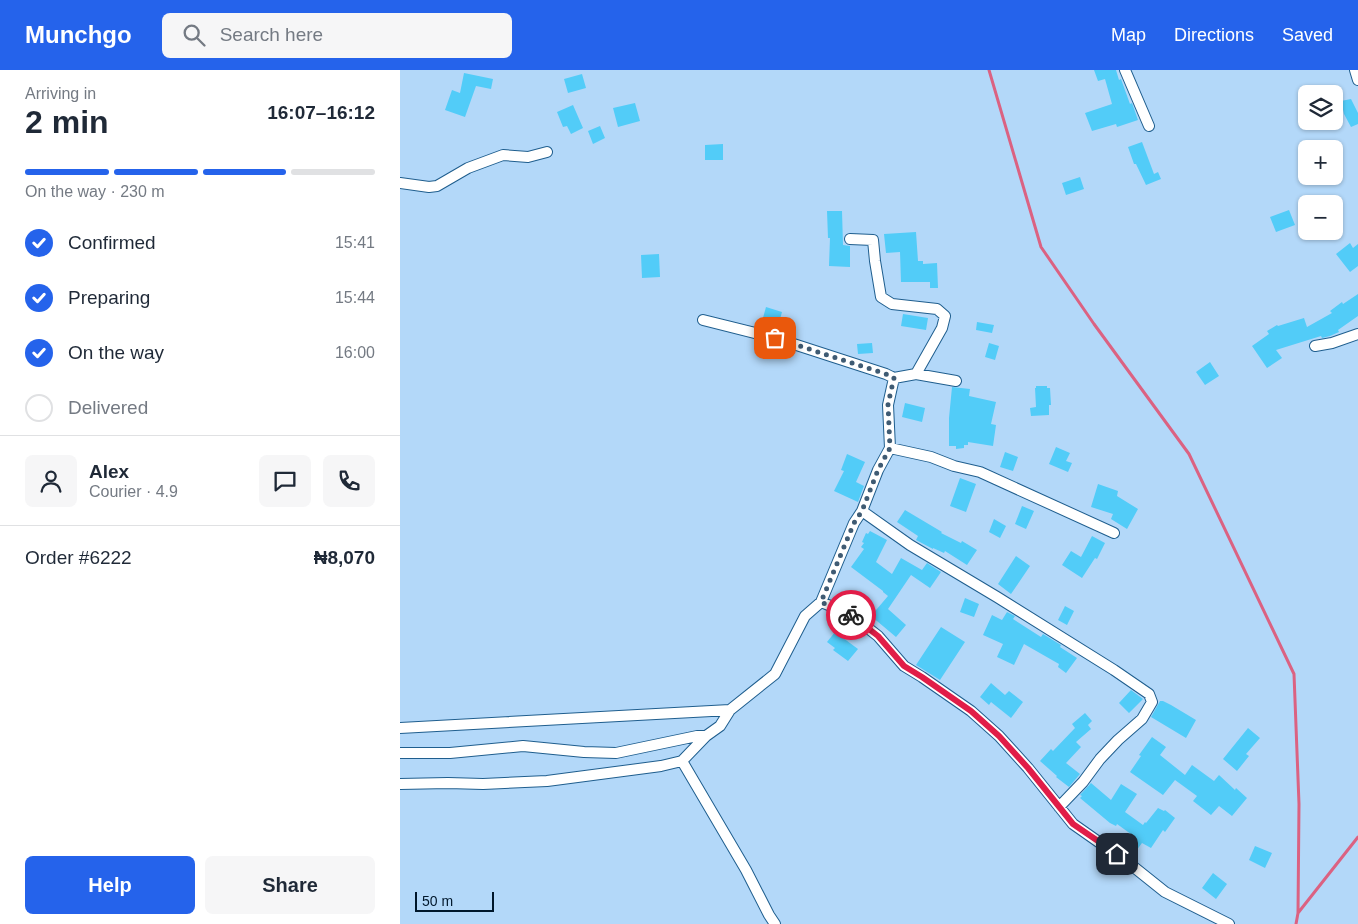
<!DOCTYPE html>
<meta charset="utf-8">
<style>
body{margin:0;font-family:Arial,sans-serif;background:#f6f6f7;color:#1f2937;height:100vh;display:flex;flex-direction:column;font-size:19px;white-space:nowrap}
*{box-sizing:border-box;margin:0}
p{font-size:16px;color:#747a83}
.icon{flex:none;width:28px;height:28px;fill:none;stroke:currentColor;stroke-width:2;stroke-linecap:round;stroke-linejoin:round}
.map{position:relative;flex:1;overflow:hidden}
.side{display:flex;flex-direction:column;background:#fff;width:400px}
.side>*{flex:none}
.fabs{position:absolute;left:898px;top:15px;display:grid;gap:10px}
.fabs a{display:grid;place-items:center;width:45px;height:45px;border-radius:8px;background:#fff;box-shadow:0 1px 4px #0004;font-size:25px}
.scale{position:absolute;left:15px;bottom:12px;width:79px;box-sizing:border-box;padding-left:5px;border:2px solid #00172b;border-top:0;font-size:14px;line-height:18px;white-space:nowrap;color:#00172b;-webkit-text-stroke:4px #b3d8f9;paint-order:stroke}
.pin{position:absolute;display:grid;place-items:center;width:42px;height:42px;color:#fff;margin:-21px;border-radius:10px;box-shadow:0 2px 8px #0006}
.courier{position:absolute;display:grid;place-items:center;width:50px;height:50px;margin:-25px;border:4px solid #e11d48;border-radius:50%;background:#fff;color:#222;box-shadow:0 1px 6px #0007}
.summary em{font-style:normal;font-weight:600}
.summary div{display:flex;flex-direction:column-reverse}
.summary{display:flex;align-items:center;justify-content:space-between;height:85px;padding:0 25px}
h1{font-size:32px;font-weight:600;line-height:38px}
.bar{display:grid;grid-template-columns:repeat(4,1fr);gap:8px 5px;align-content:center;height:60px;padding:0 25px}
.bar i{height:6px;border-radius:4px;background:#e0e1e3}
.bar .current{background:#2563eb}
.bar p{grid-column:span 4}
.line{display:flex;align-items:center;gap:12px;padding:0 25px;border-top:1px solid #e0e1e3}
.line div{flex:1}
.round{display:grid;place-items:center;flex:none;width:52px;height:52px;border-radius:8px;background:#f6f6f7}
ol{padding:0 25px;list-style:none}
li{display:flex;align-items:center;gap:15px;height:55px}
li p{margin-inline-start:auto}
li .icon{padding:5px;border-radius:50%;background:#2563eb;color:#fff;stroke-width:4}
li:last-child{color:#747a83}
li i{width:28px;height:28px;border:2px solid #e0e1e3;border-radius:50%}
.action{display:flex;gap:10px;margin-top:auto;padding:10px 25px}
.action a{flex:1;height:58px;border-radius:8px;background:#2563eb;color:#fff;font-size:20px;font-weight:600;line-height:58px;text-align:center}
.action a+a{background:#f6f6f7;color:#1f2937}
header{display:flex;align-items:center;gap:30px;box-sizing:border-box;height:70px;padding:0 25px;background:#2563eb;color:#fff}
header strong{font-size:24px}
nav{display:flex;gap:28px;margin-inline-start:auto;font-size:18px}
.search{width:350px;height:45px;background:#f6f6f7;display:flex;align-items:center;gap:12px;box-sizing:border-box;padding:0 18px;border-radius:8px;color:#747a83;font-size:19px}
main{display:flex;flex:1;min-height:0}
.map>svg:first-child{display:block}
</style>
<header>
<strong>Munchgo</strong>
<div class="search"><svg class="icon" aria-label="search" viewBox="0 0 24 24"><circle cx="10" cy="10" r="6"/><path d="M15 15l6 6"/></svg>Search here</div>
<nav><a>Map</a><a>Directions</a><a>Saved</a></nav>
</header>
<main>
<section class="side">
<div class="summary"><div><h1>2 min</h1><p>Arriving in</p></div><em>16:07–16:12</em></div>
<div class="bar"><i class="current"></i><i class="current"></i><i class="current"></i><i></i><p>On the way · 230 m</p></div>
<ol>
<li><svg class="icon" aria-label="check" viewBox="0 0 24 24"><path d="M5 12l5 5 9-10"/></svg>Confirmed<p>15:41</p></li>
<li><svg class="icon" aria-label="check" viewBox="0 0 24 24"><path d="M5 12l5 5 9-10"/></svg>Preparing<p>15:44</p></li>
<li><svg class="icon" aria-label="check" viewBox="0 0 24 24"><path d="M5 12l5 5 9-10"/></svg>On the way<p>16:00</p></li>
<li><i></i>Delivered</li>
</ol>
<div class="line" style="height:90px"><a class="round"><svg class="icon" aria-label="person" viewBox="0 0 24 24"><circle cx="12" cy="8" r="4"/><path d="M4 21q1-7 8-7t8 7"/></svg></a><div><b>Alex</b><p>Courier · 4.9</p></div><a class="round"><svg class="icon" aria-label="chat" viewBox="0 0 24 24"><path d="M4 5h16v11H9l-5 4z"/></svg></a><a class="round"><svg class="icon" aria-label="phone" viewBox="0 0 24 24"><path d="M5 4h4l2 5-3 2q2 4 5 5l2-3 5 2v4C11 20 4 13 5 4z"/></svg></a></div>
<div class="line" style="height:65px"><div>Order #6222</div><b>₦8,070</b></div>
<div class="action"><a>Help</a><a>Share</a></div>
</section>
<div class="map">
<svg width="958" height="854" viewBox="0 0 958 854">
<rect width="100%" height="100%" fill="#b3d8f9"/>
<g fill="none" stroke-linecap="round" stroke-linejoin="round">
<!-- stream -->
<path stroke="#db6282" stroke-width="3" d="M589 0 641 177 694 254 789 384 894 604 899 734 898 843 896 854
M898 843 958 767"/>
</g>
<!-- building -->
<path fill="#52ccf8" d="M694 0H716L719 10 721 9 730 34 732 33 738 50 717 57 716 54 692 61 685 43 712 34 705 9 698 11Z
M64 3 93 9 91 19 76 16 65 47 45 40 52 20 60 23Z
M182 4 186 18 168 23 164 9Z
M951 29 958 43V54L951 57 944 44 941 31Z
M235 33 240 51 218 57 213 38Z
M173 35 183 58 171 64 167 56 163 57 157 42Z
M200 56 205 68 193 74 188 61Z
M742 72 754 104 758 102 761 109 746 115 736 94H734L728 77Z
M323 74V90H305V75Z
M680 107 684 119 666 125 662 113Z
M889 140 895 155 876 162 870 147Z
M427 141H442L443 175 450 176V197L429 196 430 168H428Z
M516 162 518 191H523V194L537 193 538 218H530V212H501L500 182 486 183 484 164Z
M950 173 953 178 958 174V196L950 202 936 184Z
M259 184 260 207 242 208 241 185Z
M958 224V246L938 260 939 262 930 266 922 268 921 266 876 280 882 288 867 298 852 276 869 264 867 261 877 255 878 256 904 248 907 257 932 243 930 241 942 232 943 234Z
M366 237 382 242 377 260 361 255Z
M503 244 528 248 526 260 501 256Z
M577 252 594 255 592 263 576 260Z
M472 273 473 283 458 284 457 274Z
M589 273 599 276 595 290 585 287Z
M810 292 819 306 805 315 796 302Z
M636 316H647V318H650L651 335H649V345L631 346 630 338 636 337 635 318H636Z
M552 317 570 319 569 326 596 332 591 354 596 355 593 376 568 372V375H564V378L556 379V376H549V348Z
M505 333 525 338 522 352 502 347Z
M656 377 670 383 666 391 672 393 668 402 649 394Z
M605 382 618 387 613 401 600 397Z
M447 384 465 392 456 412 464 416 458 432 434 421 444 401 441 400Z
M560 408 576 414 566 442 550 436Z
M698 414 718 421 717 426 738 439 727 459 711 449 713 444 691 437Z
M622 436 634 441 626 459 615 454Z
M505 440 542 462 541 463 561 473 562 471 577 480 567 495 545 481 544 483 533 478V479L516 470 518 466 497 452Z
M594 449 606 456 600 468 589 462Z
M470 461 487 470 476 492 492 504 501 488 522 500 527 493 541 502 530 518 511 505 488 539 506 555 496 567 471 546 488 526 483 522V521L451 497 464 479 461 477 464 473 462 472 466 463 468 464Z
M692 466 705 473 697 489 695 488 682 508 662 495 671 481 681 487Z
M616 486 630 496 611 524 598 514Z
M565 528 579 534 574 547 560 542Z
M665 536 674 541 667 555 658 550Z
M607 542 615 546 613 549 641 567 643 564 661 575 660 577 677 588 666 603 658 597 659 594 624 574 614 595 597 587 603 574 583 565 592 545 602 550Z
M541 557 565 572 540 610 516 595Z
M435 562 458 579 448 591 433 580 435 578 427 572Z
M591 613 605 625 609 621 623 632 611 648 591 632 589 635 580 627Z
M731 620 743 629 729 643 719 633Z
M760 631H763L771 635 796 650 786 668 751 647Z
M685 643 692 651 688 655 691 659 676 672 681 677 666 693 680 704 669 717 656 707 657 706 640 691 651 679 653 681 675 658 672 654Z
M848 658 860 668 846 684 849 686 837 701 823 689Z
M752 667 766 677 760 685 785 705 792 695 814 711 819 705 835 720 836 718 847 728 832 746 819 736 811 745 793 731 797 726 775 710 763 725 730 702 741 686 739 685Z
M691 713 711 730 721 714 737 724 725 742 743 755 745 752 746 753 758 738 764 741 765 740 775 748 765 762 763 760 751 778 742 773 733 785 725 779 735 767 717 754 716 756 710 753 680 728 682 726 680 725Z
M855 776 872 783 865 798 849 790Z
M813 803 827 814 816 829 802 818Z"/>
<g fill="none" stroke-linecap="round" stroke-linejoin="round">
<!-- street casing -->
<g stroke="#1f5e8e" stroke-width="12">
<path id="street" d="M725 0 749 56
M955 0 958 10
M0 113 29 117 37 116 68 98 103 85 128 87 147 82
M450 169 473 170 475 191 481 227 492 234 537 239 545 246 542 258 516 304
M303 250 375 268 486 304 494 308
M915 276 932 273 958 264
M490 378 531 387 554 396 580 402 714 463
M462 441 478 400 490 378 488 335 494 308 516 304 556 311
M421 532 454 453 462 441 510 475 597 527 714 600 749 624 752 632 742 649 718 670 700 689 683 712 659 737
M0 658 330 640 375 604 405 546 421 532 450 544 478 566 504 596 522 607 571 641 599 666 628 698 673 754 730 794 765 822 829 854
M0 683H50L123 676 184 682 216 683 297 666H306
M282 691 346 800 369 845 375 854
M0 714 48 713 83 714 147 711 261 696 282 691 306 666 320 656 330 640"/>
</g>
<!-- street -->
<use href="#street" stroke="#fff" stroke-width="10"/>
</g>
<g fill="none" stroke-linecap="round" stroke-linejoin="round">
<!-- done -->
<path stroke="#3f5b73" stroke-width="5" stroke-dasharray="0 9" d="M375 268 486 304 494 308 488 334 490 378 478 400 462 441 454 453 421 532 451 545"/>
<!-- route -->
<path stroke="#e11d48" stroke-width="6" d="M451 545 478 566 504 596 522 607 571 641 599 666 628 698 673 754 717 784"/>
</g>
</svg>
<div class="fabs">
<a><svg class="icon" aria-label="layers" viewBox="0 0 24 24"><path d="M12 4l9 5-9 5-9-5zM3 14l9 5 9-5"/></svg></a>
<a>+</a>
<a>−</a>
</div>
<div class="scale">50 m</div>
<div class="pin" style="left:375px;top:268px;background:#ea580c"><svg class="icon" aria-label="bag" viewBox="0 0 24 24"><path d="M5 8h14l-1 12H6zM9 8a3 3 0 0 1 6 0"/></svg></div>
<div class="pin" style="left:717px;top:784px;background:#1f2937"><svg class="icon" aria-label="home" viewBox="0 0 24 24"><path d="M3 11l9-7 9 7M6 9v11h12V9"/></svg></div>
<div class="courier" style="left:451px;top:545px"><svg class="icon" aria-label="bike" viewBox="0 0 24 24"><circle cx="6" cy="16" r="4"/><circle cx="18" cy="16" r="4"/><path d="M6 16l4-8h5l3 8M10 8l3 8H6M13 5h3"/></svg></div>
</div>
</main>
